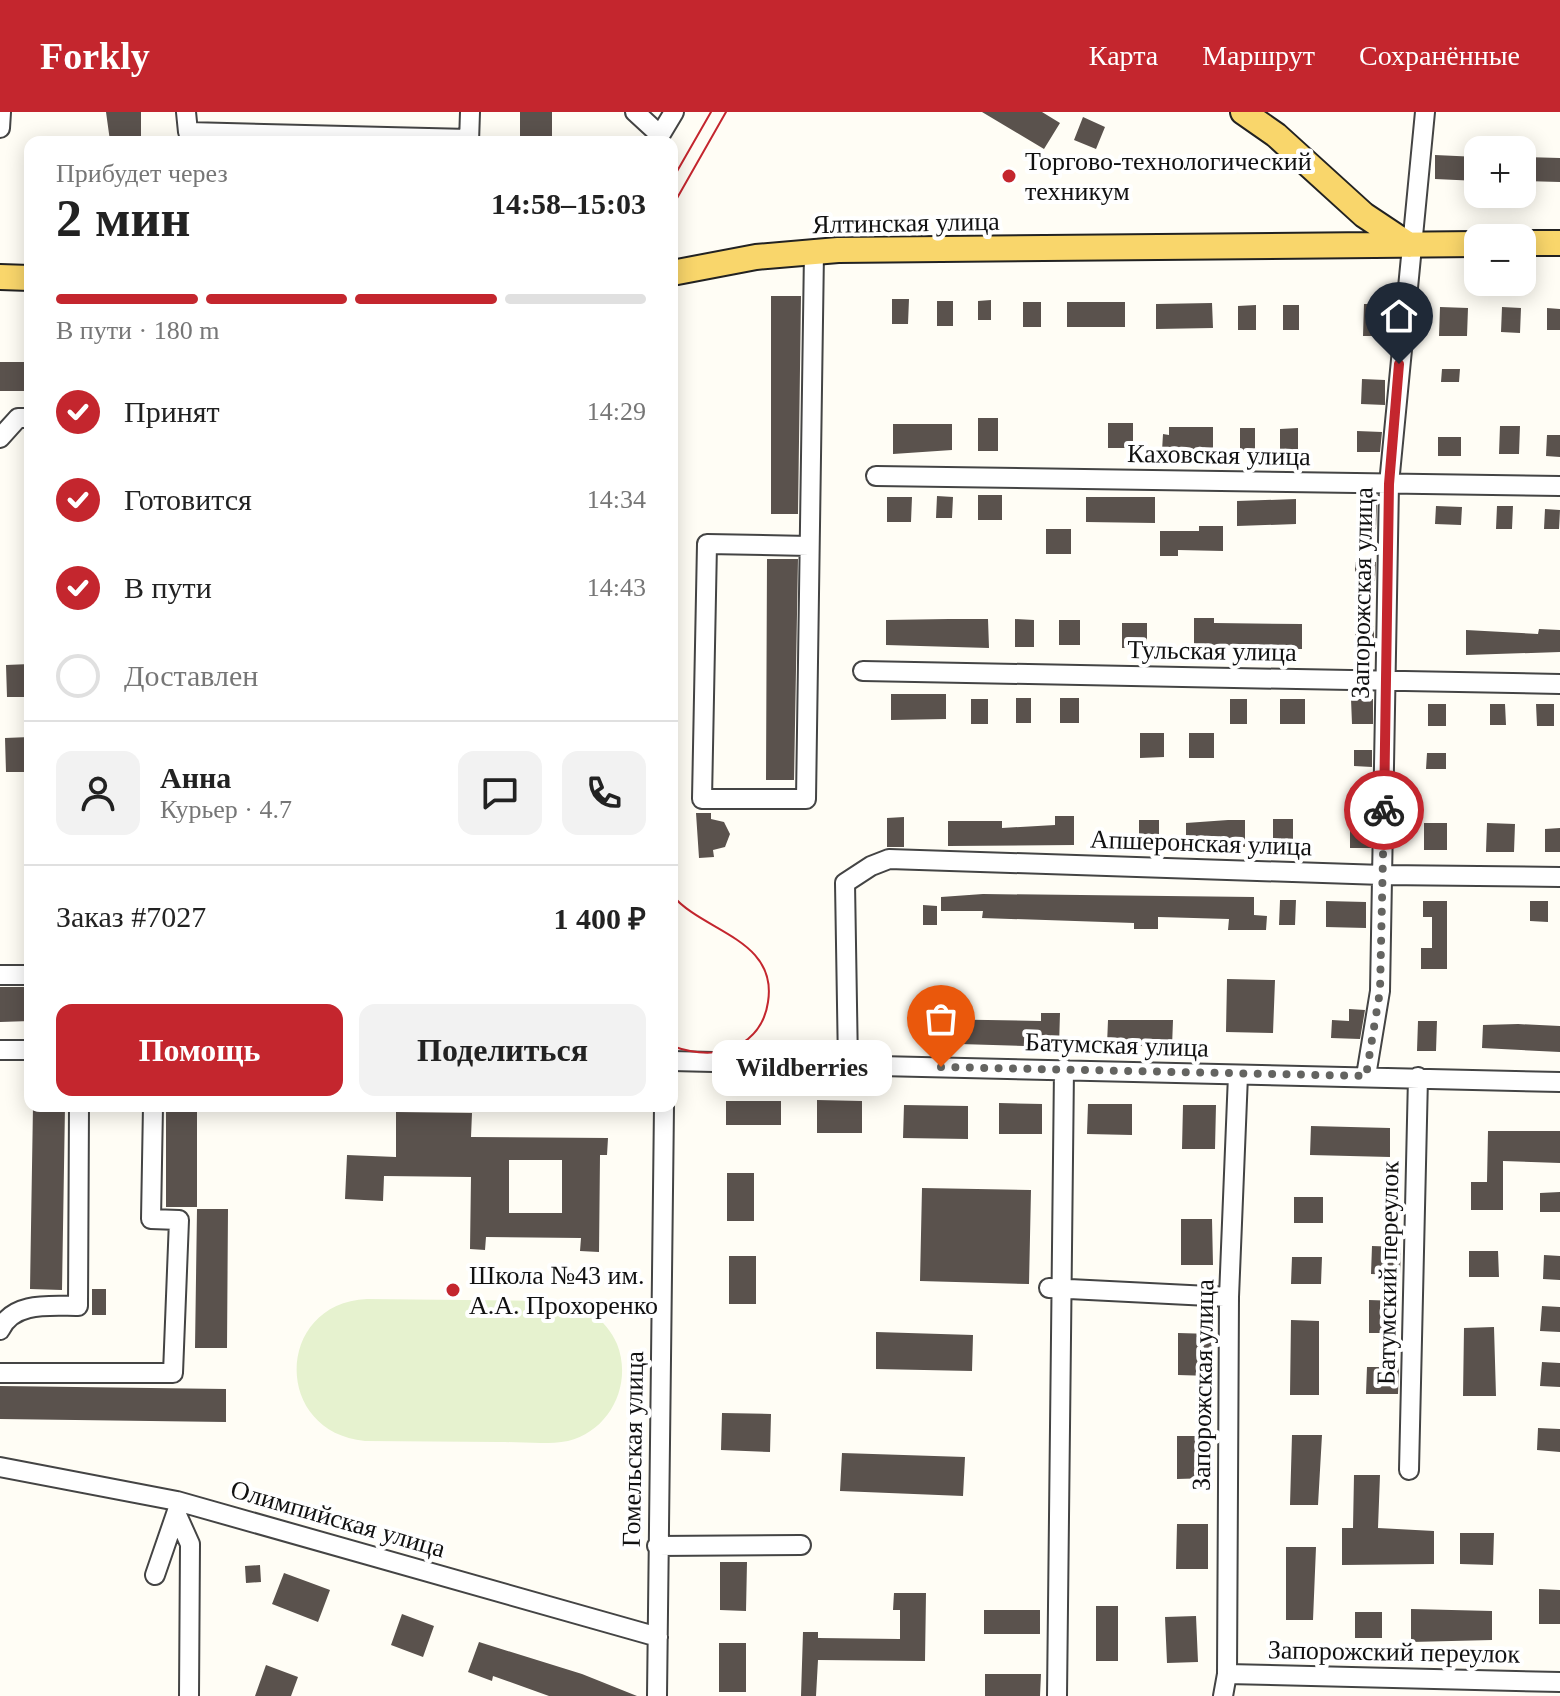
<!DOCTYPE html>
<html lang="ru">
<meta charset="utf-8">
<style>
body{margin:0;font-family:"Times New Roman",serif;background:#f2f2f2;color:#222;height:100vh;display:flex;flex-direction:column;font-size:30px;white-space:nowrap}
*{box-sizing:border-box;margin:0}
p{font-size:26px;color:#767676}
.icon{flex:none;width:44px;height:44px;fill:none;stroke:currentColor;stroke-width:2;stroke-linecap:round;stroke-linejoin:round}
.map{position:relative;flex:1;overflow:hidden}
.drawer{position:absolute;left:24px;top:24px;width:654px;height:976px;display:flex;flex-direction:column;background:#fff;border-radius:16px;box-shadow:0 4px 20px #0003}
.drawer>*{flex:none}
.buttons{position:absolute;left:1464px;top:24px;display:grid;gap:16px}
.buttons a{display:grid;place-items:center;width:72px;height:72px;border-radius:16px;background:#fff;box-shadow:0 4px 20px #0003;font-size:40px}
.pin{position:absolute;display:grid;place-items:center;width:68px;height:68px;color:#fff;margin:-82px -34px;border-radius:50% 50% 50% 0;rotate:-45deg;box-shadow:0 0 8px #0007}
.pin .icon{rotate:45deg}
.courier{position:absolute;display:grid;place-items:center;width:80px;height:80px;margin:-40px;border:6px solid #c4262e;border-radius:50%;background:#fff;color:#222;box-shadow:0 2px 10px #0007}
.bubble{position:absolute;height:56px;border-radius:16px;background:#fff;box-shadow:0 4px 20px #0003;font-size:26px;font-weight:700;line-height:56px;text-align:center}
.summary em{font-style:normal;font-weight:700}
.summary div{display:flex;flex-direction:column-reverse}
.summary{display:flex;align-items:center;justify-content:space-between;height:136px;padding:0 32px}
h1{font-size:52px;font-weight:700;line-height:60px}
.bar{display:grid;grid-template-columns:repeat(4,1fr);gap:12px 8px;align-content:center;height:96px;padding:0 32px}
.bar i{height:10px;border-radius:6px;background:#e0e0e0}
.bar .active{background:#c4262e}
.bar p{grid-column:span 4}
.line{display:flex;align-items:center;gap:20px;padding:0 32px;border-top:2px solid #e0e0e0}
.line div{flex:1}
.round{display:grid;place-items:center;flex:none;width:84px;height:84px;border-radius:16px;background:#f2f2f2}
ol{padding:0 32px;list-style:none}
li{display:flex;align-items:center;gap:24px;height:88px}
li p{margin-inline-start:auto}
li .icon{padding:8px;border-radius:50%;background:#c4262e;color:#fff;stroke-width:4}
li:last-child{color:#767676}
li i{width:44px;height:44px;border:4px solid #e0e0e0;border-radius:50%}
.cta{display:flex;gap:16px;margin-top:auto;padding:16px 32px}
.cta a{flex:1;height:92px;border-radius:16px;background:#c4262e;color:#fff;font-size:32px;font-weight:700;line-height:92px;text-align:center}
.cta a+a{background:#f2f2f2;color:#222}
header{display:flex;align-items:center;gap:48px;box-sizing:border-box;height:112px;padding:0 40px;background:#c4262e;color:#fff}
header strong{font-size:38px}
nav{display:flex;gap:44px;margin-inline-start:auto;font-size:28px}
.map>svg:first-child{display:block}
</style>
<header>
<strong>Forkly</strong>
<nav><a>Карта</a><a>Маршрут</a><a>Сохранённые</a></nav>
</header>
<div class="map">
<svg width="1560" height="1584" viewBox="0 0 1560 1584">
<rect width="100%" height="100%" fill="#fffdf5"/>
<!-- pitch -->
<path fill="#e6f2cf" d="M367 1187 555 1189C582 1192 606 1206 617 1232 633 1272 610 1319 568 1329 546 1333 522 1330 500 1330 455 1330 410 1329 365 1329 272 1320 275 1191 367 1187Z"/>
<!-- building -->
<path fill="#5a524d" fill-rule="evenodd" d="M106 0H141V30L110 29Z
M520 0H552V30H520Z
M982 0H1042L1060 11 1044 37Z
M1083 5 1105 15 1096 37 1074 28Z
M1435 43 1478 45V69L1435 67Z
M1522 45 1560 46V70L1522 69Z
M771 184H801L798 402H771Z
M892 187H909L908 212H892Z
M991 188V208H978V189Z
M937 189H953V214H937Z
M1023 190H1041V215H1023Z
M1067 190H1125V215H1067Z
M1212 191 1213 216 1156 217V192Z
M1364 192H1380V224H1363Z
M1256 193V218H1238V194Z
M1283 193H1299V218H1283Z
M1440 195 1468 196 1467 224H1439Z
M1502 195 1521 196 1520 221 1501 220Z
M1547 196 1560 197V218H1547Z
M0 250H30V279H0Z
M1442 257H1460L1459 270H1441Z
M1362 267 1385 268V293L1361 292Z
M978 306H998V339H978Z
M1108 311H1133V336H1108Z
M893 312H952V338L893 342Z
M1500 314H1520L1519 342H1499Z
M1169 315H1213V340L1162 339 1163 322 1169 323Z
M1240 316H1255V340H1240Z
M1298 316V341H1280V317Z
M1357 319 1382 320 1380 340H1357Z
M1547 323H1560V345L1546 344Z
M1438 325H1461V344H1438Z
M978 383H1002V408H978Z
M937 384 953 385 952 406H936Z
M887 385H912L911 410H887Z
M1086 385H1155V411L1086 410Z
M1296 387V412L1237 414V389Z
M1358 390 1377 391 1376 417 1357 416Z
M1436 394 1462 395 1461 413 1435 412Z
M1497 394H1513L1512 417H1496Z
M1545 397 1560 398 1559 417H1544Z
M1199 414H1223V439L1178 438V444H1160V419H1199Z
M1046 417H1071V442H1046Z
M767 447H798L794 668H766Z
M1355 450H1376L1375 469H1355Z
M1194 506H1214V511L1302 512V537L1194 536Z
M949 507H988L989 536 886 533V508Z
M1015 507 1034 508V535H1015Z
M1059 508H1080V533H1059Z
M1122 511H1147V536H1122Z
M1355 514H1374V539H1355Z
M1539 517 1560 518V540L1466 543V518L1538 522Z
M30 552V585H7L6 553Z
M891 582H946V607L891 608Z
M1016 586H1031V611H1016Z
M1060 586H1079V611H1060Z
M971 587H988V612H971Z
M1230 587H1247V612H1230Z
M1280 587H1305V612H1280Z
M1351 587H1373V612H1352Z
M1428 592H1446V614H1428Z
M1490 592H1505L1506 613H1490Z
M1536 592H1554V614H1537Z
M1140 621H1164V645L1140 646Z
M1189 621H1214V646H1189Z
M30 625V660H6L5 626Z
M1354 638H1372V655L1354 654Z
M1427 641H1446V657H1426Z
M696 701H711V707L724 710 730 722 725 735 713 738 714 745 699 746Z
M1055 704H1074V733L948 734V709H1002V716L1055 713Z
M904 705V735H887V706Z
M1273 707H1293V738H1273Z
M1139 708H1159V733H1139Z
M1228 708H1245V735H1186V711Z
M1424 711H1447V738H1424Z
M1487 711 1515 712 1514 740H1486Z
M1350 712H1371V736H1350Z
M1560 716V740H1545V717Z
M983 782 1254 785V803L1267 804 1266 818H1228L1229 807 1158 805V817H1134V811L982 806 983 799H941V785Z
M1280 788H1296L1295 813H1279Z
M1326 789 1366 790V816L1326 815Z
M1423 789H1447V857H1421V836H1432V805H1423Z
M1530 789H1548V810L1530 809Z
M923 793 937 794V813H923Z
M1227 867 1275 868 1273 921 1226 920Z
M0 875H30V909L0 910Z
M1349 897 1365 898 1360 927 1331 926 1332 908 1349 909Z
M1041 901H1060L1059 935 926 931V907L1041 909Z
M1108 908H1173L1172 935 1107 933Z
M1418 909H1437L1436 939H1417Z
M1518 912 1560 914V940L1482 936 1483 913Z
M817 988 862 989V1021H817Z
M726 989H781V1013H726Z
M999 991 1042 992V1022H999Z
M1088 992H1132V1023L1087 1022Z
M904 993 968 994V1027L903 1026Z
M1183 993H1216L1215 1037H1182Z
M33 994H65L62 1178 30 1177Z
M166 994H197V1095H166Z
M396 1000 472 1001 471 1025 608 1026 607 1043H600L599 1140 580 1139 581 1126 486 1125 485 1138 470 1137 471 1065 384 1064 383 1089 345 1087 347 1043 396 1045ZM509 1048H562V1101H509Z
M1311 1014 1390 1016V1045L1310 1043Z
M1488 1019H1560V1051L1503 1049V1098H1471V1070H1487Z
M727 1061H754V1109H727Z
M922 1076 1031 1078 1029 1172 920 1169Z
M1560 1080V1100H1540V1081Z
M1294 1085H1323V1111H1294Z
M197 1097H228L227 1236H195Z
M1181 1107H1212L1213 1153H1181Z
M1372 1134 1401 1135 1400 1163 1371 1162Z
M1469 1139H1498L1499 1165H1469Z
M1544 1143 1560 1144V1168L1543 1167Z
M729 1144H756V1192H729Z
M1292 1145H1322L1321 1172H1291Z
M92 1177H106V1203H92Z
M1369 1188 1399 1189 1398 1221H1369Z
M1542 1194 1560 1195V1220L1540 1219Z
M1291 1208 1319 1209V1283H1290Z
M1494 1215 1496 1284H1463L1464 1216Z
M876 1220 973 1223 972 1259 876 1257Z
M1178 1221 1212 1222 1211 1264 1178 1263Z
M1542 1250 1560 1251V1275L1540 1274Z
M1367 1255H1399L1398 1282H1366Z
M0 1274 226 1277V1310L0 1307Z
M722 1301 771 1302 770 1340 721 1338Z
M1538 1316 1560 1317V1340L1537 1338Z
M1292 1323H1322L1318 1393H1290Z
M1177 1324H1210L1211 1366 1177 1367Z
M842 1341 965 1345 963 1384 840 1379Z
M1354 1363H1380L1378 1416 1434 1419V1452L1342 1453V1416H1353Z
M1177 1412H1208V1457H1176Z
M1460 1421H1494L1493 1453 1460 1452Z
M1286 1435H1316L1313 1508H1286Z
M720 1450H747L746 1499 720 1498Z
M260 1453 261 1470 246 1471 245 1454Z
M284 1461 330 1478 318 1510 272 1492Z
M1539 1477 1560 1478V1512H1539Z
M894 1481H926L925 1549 818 1548 816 1584H801L803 1520H818V1526L900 1527V1498H893Z
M1096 1494H1118V1549H1096Z
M1411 1497 1492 1499V1528L1411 1530Z
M984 1498H1040V1522H984Z
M1355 1500H1382V1526H1355Z
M402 1502 434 1514 423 1545 391 1533Z
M1196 1504 1198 1550 1167 1551 1165 1505Z
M479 1530 582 1562 637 1584H549L493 1564 492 1569 468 1560Z
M719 1531H746V1580H719Z
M266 1553 298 1565 291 1584H255Z
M985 1562H1041L1040 1584H985Z"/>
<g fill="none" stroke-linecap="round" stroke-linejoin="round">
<!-- minor casing -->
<g stroke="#444" stroke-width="22">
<path id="minor" d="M186 0 188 20 469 27
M635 0 660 23
M0 16 1 0
M469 30 470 0
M656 30 674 0
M0 326 18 306H30
M876 364 1560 374
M809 434 707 432 702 687H806L814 140
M863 559 1560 572
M0 863H30
M0 938H30
M672 949 1560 970
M848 953 845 771 871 754 889 747 1383 763 1560 765
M1366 964 1380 879 1389 372 1425 0
M1049 1176 1229 1185
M0 1218C13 1189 51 1194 78 1194L79 994
M0 1261H173L179 1108 151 1107 153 994
M0 1355 177 1389 658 1525
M1409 1358 1418 965
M177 1403 190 1432 189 1584
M657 1434 801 1433
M155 1463 177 1399
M1227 1562 1560 1570
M657 1584 664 994
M1057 1584 1064 957
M1223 1584 1227 1562 1229 1185 1238 963"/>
</g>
<!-- major casing -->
<g stroke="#222" stroke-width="28">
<path id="major" d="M1243 0 1276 23 1364 103 1409 133
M1522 131H1560
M672 161 756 145 838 138 1478 132
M0 165 30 166"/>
</g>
<!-- minor -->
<use href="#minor" stroke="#fff" stroke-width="18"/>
<!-- major -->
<use href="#major" stroke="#f9d66b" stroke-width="24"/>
<!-- tram -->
<path stroke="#c4262e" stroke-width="2" d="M672 68 711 0
M672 95 726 0
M672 783C703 820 778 827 768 890 766 904 759 918 748 927 726 945 697 943 672 934"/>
</g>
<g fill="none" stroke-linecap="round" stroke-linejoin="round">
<!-- done -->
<path stroke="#646461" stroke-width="8" stroke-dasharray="0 14.4" d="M941 955 1366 964 1380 879 1384 698"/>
<!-- route -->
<path stroke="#c4262e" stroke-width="10" d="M1384 698 1389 372 1399 252"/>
</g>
<!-- markers -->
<g fill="#c4262e" stroke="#fff" stroke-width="3">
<circle cx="1009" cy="64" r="8"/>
<circle cx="453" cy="1178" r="8"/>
</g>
<g text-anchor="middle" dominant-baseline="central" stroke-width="8" stroke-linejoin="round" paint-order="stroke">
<!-- poi labels -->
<g font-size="26" fill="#111" stroke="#fff" text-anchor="start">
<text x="1025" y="49">Торгово-технологический<tspan x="1025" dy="30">техникум</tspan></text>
<text x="469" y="1163">Школа №43 им.<tspan x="469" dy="30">А.А. Прохоренко</tspan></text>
</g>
<!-- street labels -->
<g font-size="26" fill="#111" stroke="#fff">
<text transform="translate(906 111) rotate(-1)">Ялтинская улица</text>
<text transform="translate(1219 343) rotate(1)">Каховская улица</text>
<text transform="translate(1362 481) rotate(-89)">Запорожская улица</text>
<text transform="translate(1212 539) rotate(1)">Тульская улица</text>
<text transform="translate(1201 731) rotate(2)">Апшеронская улица</text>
<text transform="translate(1117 933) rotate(2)">Батумская улица</text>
<text transform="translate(1388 1161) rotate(-89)">Батумский переулок</text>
<text transform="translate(1203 1273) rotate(-89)">Запорожская улица</text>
<text transform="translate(633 1337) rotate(-89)">Гомельская улица</text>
<text transform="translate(338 1407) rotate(16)">Олимпийская улица</text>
<text transform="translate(1394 1540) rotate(1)">Запорожский переулок</text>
</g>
</g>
</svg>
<div class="buttons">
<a>+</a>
<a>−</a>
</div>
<div class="pin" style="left:941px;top:955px;background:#ea580c"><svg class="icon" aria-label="bag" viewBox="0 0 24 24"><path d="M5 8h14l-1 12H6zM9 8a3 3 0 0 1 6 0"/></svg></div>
<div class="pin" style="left:1399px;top:252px;background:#1f2937"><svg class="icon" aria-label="home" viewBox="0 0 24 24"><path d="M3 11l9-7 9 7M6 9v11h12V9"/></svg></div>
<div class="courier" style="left:1384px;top:698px"><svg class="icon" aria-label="bike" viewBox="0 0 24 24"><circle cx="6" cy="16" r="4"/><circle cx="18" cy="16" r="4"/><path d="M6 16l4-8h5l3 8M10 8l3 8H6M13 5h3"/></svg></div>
<div class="bubble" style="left:712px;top:928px;width:180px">Wildberries</div>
<section class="drawer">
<div class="summary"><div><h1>2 мин</h1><p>Прибудет через</p></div><em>14:58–15:03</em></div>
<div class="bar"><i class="active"></i><i class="active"></i><i class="active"></i><i></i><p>В пути · 180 m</p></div>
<ol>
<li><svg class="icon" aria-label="check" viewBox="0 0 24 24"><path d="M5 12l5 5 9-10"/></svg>Принят<p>14:29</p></li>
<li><svg class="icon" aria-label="check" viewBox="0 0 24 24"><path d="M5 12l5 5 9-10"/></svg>Готовится<p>14:34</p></li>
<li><svg class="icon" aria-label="check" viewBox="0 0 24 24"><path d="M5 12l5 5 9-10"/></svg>В пути<p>14:43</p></li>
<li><i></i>Доставлен</li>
</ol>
<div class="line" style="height:144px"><a class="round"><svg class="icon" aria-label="person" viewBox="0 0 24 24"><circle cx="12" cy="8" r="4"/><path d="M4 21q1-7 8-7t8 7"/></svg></a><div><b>Анна</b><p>Курьер · 4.7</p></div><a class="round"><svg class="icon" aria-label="chat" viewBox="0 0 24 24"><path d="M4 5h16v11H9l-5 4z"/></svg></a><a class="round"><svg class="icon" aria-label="phone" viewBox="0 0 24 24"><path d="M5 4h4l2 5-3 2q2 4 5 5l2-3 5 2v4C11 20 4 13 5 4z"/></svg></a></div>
<div class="line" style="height:104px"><div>Заказ #7027</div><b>1 400 ₽</b></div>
<div class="cta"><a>Помощь</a><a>Поделиться</a></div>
</section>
</div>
